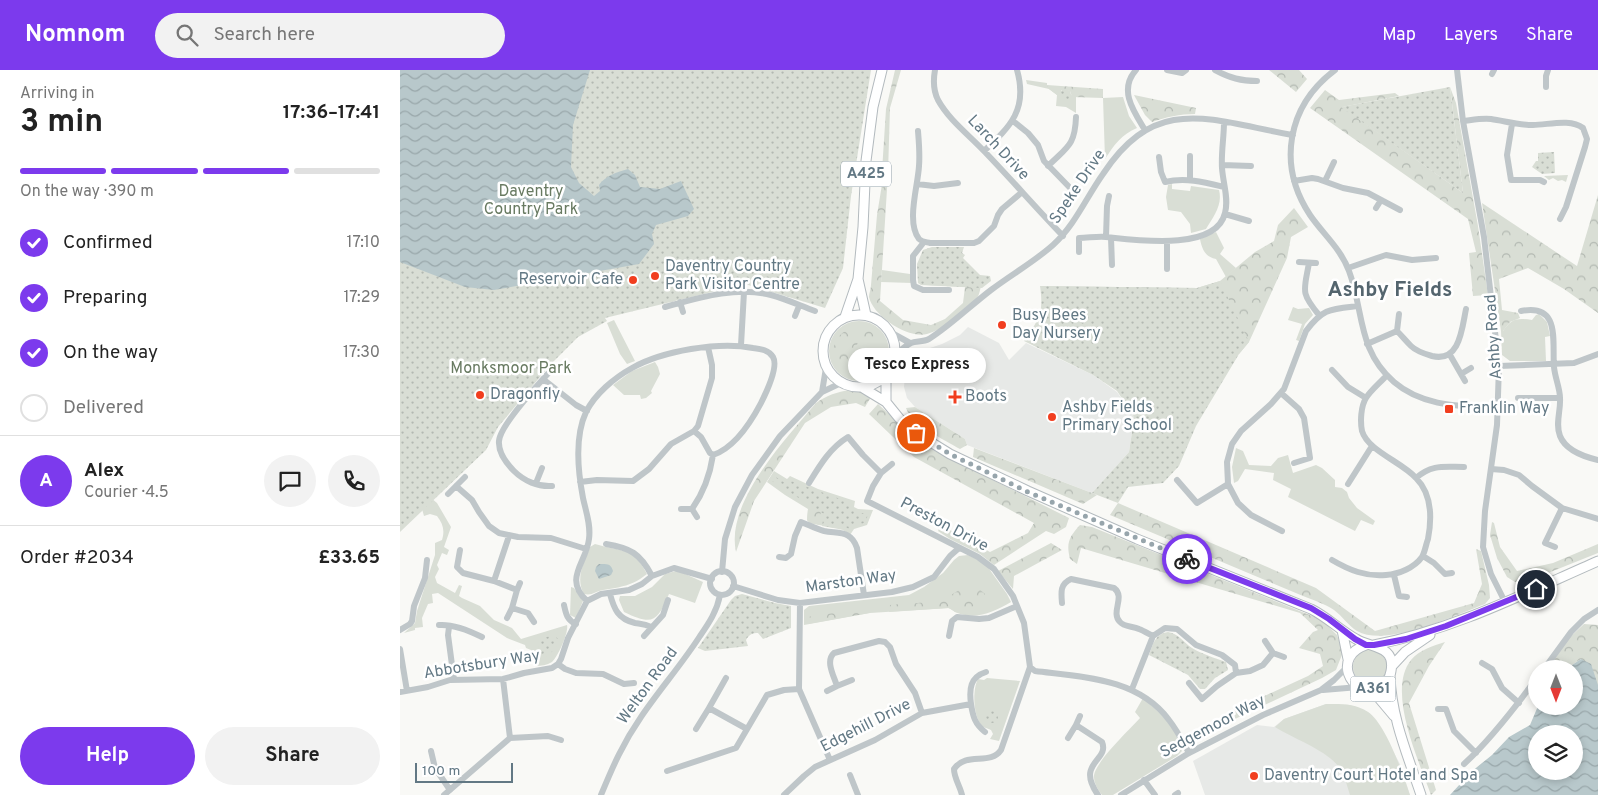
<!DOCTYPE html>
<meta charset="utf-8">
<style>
body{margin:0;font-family:Overpass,sans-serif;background:#f2f2f2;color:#222;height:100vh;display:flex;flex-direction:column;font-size:19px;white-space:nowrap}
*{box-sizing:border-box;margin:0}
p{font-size:16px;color:#767676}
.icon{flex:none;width:28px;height:28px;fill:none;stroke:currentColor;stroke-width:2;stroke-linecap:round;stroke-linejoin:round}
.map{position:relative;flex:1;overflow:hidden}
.panel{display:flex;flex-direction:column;background:#fff;width:400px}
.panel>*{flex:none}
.needle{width:32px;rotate:180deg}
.fabs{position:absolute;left:1128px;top:590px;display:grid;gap:10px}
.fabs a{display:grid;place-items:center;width:55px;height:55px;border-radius:50%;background:#fff;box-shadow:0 2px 8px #0003;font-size:25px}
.scale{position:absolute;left:15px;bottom:12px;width:98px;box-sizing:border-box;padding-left:5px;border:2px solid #627884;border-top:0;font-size:14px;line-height:18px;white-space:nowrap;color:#627884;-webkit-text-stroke:4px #fff;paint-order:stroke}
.pin{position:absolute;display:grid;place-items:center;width:42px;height:42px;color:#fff;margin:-21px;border:2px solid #fff;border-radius:50%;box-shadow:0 1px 5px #0007}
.courier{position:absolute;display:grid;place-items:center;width:50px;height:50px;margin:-25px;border:4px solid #7c3aed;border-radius:50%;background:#fff;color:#222;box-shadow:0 1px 6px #0007}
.bubble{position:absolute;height:35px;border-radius:18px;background:#fff;box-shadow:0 2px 8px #0003;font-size:16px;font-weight:700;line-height:35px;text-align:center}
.headline em{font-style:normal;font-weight:700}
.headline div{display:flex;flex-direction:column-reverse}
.headline{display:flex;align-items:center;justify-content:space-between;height:85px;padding:0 20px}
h1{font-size:32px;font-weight:700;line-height:38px}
.bar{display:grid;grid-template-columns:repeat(4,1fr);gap:8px 5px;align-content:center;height:60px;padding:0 20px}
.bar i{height:6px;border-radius:4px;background:#e0e0e0}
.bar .on{background:#7c3aed}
.bar p{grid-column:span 4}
.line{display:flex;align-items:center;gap:12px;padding:0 20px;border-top:1px solid #e0e0e0}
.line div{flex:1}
.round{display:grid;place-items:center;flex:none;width:52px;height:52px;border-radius:26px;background:#f2f2f2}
ol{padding:0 20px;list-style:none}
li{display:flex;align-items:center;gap:15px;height:55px}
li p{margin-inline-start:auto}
li .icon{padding:5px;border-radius:50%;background:#7c3aed;color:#fff;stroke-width:4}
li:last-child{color:#767676}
li i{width:28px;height:28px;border:2px solid #e0e0e0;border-radius:50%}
.button{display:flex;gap:10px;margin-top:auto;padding:10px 20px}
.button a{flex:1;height:58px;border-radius:30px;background:#7c3aed;color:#fff;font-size:20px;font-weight:700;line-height:58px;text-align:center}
.button a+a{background:#f2f2f2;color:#222}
header{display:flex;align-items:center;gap:30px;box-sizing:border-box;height:70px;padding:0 25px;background:#7c3aed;color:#fff}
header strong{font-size:24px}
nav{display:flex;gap:28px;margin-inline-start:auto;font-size:18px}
.search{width:350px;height:45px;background:#f2f2f2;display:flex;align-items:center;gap:12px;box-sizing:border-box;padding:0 18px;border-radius:28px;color:#767676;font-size:19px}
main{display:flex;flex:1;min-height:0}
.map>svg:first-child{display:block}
</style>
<header>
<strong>Nomnom</strong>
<div class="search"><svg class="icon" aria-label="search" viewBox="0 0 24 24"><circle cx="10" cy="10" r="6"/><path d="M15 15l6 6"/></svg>Search here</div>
<nav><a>Map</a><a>Layers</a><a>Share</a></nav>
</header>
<main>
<section class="panel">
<div class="headline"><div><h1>3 min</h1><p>Arriving in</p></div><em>17:36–17:41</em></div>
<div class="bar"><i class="on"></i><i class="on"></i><i class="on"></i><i></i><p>On the way · 390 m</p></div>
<ol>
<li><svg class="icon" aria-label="check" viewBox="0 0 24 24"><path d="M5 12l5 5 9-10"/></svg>Confirmed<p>17:10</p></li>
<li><svg class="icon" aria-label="check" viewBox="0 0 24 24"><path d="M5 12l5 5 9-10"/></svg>Preparing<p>17:29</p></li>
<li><svg class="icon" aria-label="check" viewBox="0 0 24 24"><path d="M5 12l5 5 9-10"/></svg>On the way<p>17:30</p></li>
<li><i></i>Delivered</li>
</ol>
<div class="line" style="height:90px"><b class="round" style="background:#7c3aed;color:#fff">A</b><div><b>Alex</b><p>Courier · 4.5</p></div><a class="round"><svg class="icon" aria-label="chat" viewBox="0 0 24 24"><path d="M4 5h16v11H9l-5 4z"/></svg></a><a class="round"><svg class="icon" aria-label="phone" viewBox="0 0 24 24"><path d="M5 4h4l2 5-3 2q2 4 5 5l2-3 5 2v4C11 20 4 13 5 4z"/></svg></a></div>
<div class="line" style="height:65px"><div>Order #2034</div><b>£33.65</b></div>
<div class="button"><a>Help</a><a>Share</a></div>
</section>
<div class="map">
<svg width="1198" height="725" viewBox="0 0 1198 725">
<defs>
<pattern id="forest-crowns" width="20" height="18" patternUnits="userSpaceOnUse" patternTransform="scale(1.25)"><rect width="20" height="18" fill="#d9ded5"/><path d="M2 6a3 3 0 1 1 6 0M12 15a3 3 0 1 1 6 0" fill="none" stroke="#b3b9b2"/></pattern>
<pattern id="park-dots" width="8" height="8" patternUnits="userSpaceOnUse" patternTransform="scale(1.25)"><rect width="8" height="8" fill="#d9ded5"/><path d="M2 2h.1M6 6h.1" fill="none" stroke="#b3b9b2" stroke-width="1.8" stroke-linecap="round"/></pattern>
<pattern id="water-waves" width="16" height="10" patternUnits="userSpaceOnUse" patternTransform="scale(1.25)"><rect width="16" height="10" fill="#b8c8cb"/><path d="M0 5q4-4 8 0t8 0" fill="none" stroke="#99a7aa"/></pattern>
</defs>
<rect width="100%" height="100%" fill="#f9f9f6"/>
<!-- built -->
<path fill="#e7e9e7" d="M568 257 599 273 609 290 626 273 693 305 717 322 733 345 734 349 729 382 692 423 567 375 565 369 515 337 507 328 504 317 505 305 512 290 527 279 542 274 560 265Z
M926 634 950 635 968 642 980 657 1000 694 1010 725H805L793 691 857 655 874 657 884 649Z"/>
<!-- grass -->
<path fill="#d9ded5" d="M626 10 647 13V15L676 27V43L666 37 656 36 657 25 649 19 627 14Z
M723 27 729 46 737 58C722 64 714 75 705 89L703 28Z
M1168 105 1166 112 1162 110 1158 111 1153 108 1149 110 1144 106Z
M772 114V119L790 121 791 116 819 120C823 135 813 147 806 159L791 163 790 154 781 142 768 140 766 127 768 115Z
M816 162 824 178 820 184 836 198 826 207 816 189C805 187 802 179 800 169Z
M482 200 510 204 512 213 481 212Z
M893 237 898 239 909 238 913 245 905 254 899 271 896 270 902 254 888 250Z
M1139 244 1147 252 1150 266 1145 267 1146 291H1110L1102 285 1101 261H1103C1112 248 1117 248 1132 250L1136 245Z
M214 250 235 291 227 294 220 284 207 253Z
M429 281a30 30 0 1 1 60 0a30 30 0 1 1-60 0Z
M255 292 258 297 260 304 251 321 252 323 246 328 241 329 240 325H224L213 315 232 301Z
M836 378 843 381 849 395 871 396 878 388 888 385 893 403 916 395 922 398 935 410V417L942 418 947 422 949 428 957 438 975 451 973 455 961 450 955 461 888 427 891 419 873 410 874 403 845 399 838 411 834 413 832 397Z
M374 401 387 409 390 406 418 419 455 431 454 437 458 439 473 440 467 455 454 459 450 465 443 460 410 453 407 450 408 439 385 425 367 412Z
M31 428 37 433 51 457 44 477 49 480 47 485 42 483 37 495 39 499 35 507 37 513 55 523 59 515 62 516 59 526 62 528 80 536 94 550 112 558 121 569 167 555C169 562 158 587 152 592 147 595 141 596 136 596L131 580 126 578 125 575 107 568 38 523 32 524 33 533 28 534 22 548 23 557 15 558V560L4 563 15 553 17 541 35 485V473L42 470C45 460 43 454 37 446L30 444 24 446 22 439Z
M540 457 550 460V469L538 461Z
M195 474C221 482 233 476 247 504 232 516 221 517 203 520 196 521 192 526 184 524 175 508 184 493 190 477Z
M568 485 585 493 607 524 611 532C593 542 576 551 555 542 553 540 551 539 548 538L470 543 404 555V540L409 536 509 525 524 517 543 503 554 490 559 486Z
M276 501 283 503 303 512 295 533 269 524C257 552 253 556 224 542L219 530 220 526H235L252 517 265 504Z
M171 517 174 518 183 531 176 548 170 545Z
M953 597a17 17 0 1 1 34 0a17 17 0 1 1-34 0Z
M587 608 620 611 599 671 590 669 593 664 591 660C589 659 586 658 583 657 573 648 572 620 578 609L584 610Z
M743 628C759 642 779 659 782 681L777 686 713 725H702C698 720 694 713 694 707 693 694 730 659 740 648L735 642Z
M926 634C940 634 955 633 968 642 986 654 1003 704 1010 725H950C947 715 944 704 938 696 926 680 892 668 875 657L884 649Z"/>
<!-- forest -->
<path fill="url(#forest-crowns)" d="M495 0H501L490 38 488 103 480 231 503 250 531 255 545 249 563 233 565 217 526 215 582 213C580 218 580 224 577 228 567 241 543 260 527 264 508 269 473 246 469 227 469 223 471 219 471 215L477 145 484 102 482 101 486 39Z
M869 0H899L907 9 896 22Z
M647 15 703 19V28L672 27 670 21 662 20 657 25 649 19Z
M1050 17 1056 33 1078 156 1088 225 1073 226 1069 183 1076 182 1068 149 910 38 925 20 939 30 995 23 999 26 942 37 1063 123Z
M734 25 796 38 795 44C780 44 766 47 752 52L745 45Z
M1198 125V243L1164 219 1128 198 1099 209 1102 240 1118 243 1120 248 1110 252 1103 261H1101L1082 133 1177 196Z
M894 138 908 157 891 167 887 188 849 272 839 284 640 216 797 218 820 211 855 182 874 171 878 155Z
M458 257C467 258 475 261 480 269L478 273 459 271C450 285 463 287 462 299 448 309 438 291 433 280 438 264 442 261 458 257Z
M450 320 464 321 471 327 465 337 456 333 431 337 405 353 354 431 336 482C325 432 386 369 416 333 427 325 437 322 450 320Z
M478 334 523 375 669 448 666 457 654 464 646 461 594 495 580 484 550 469V460L590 482 628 463 634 453 514 387 469 344Z
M515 337 565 369 567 375 560 379C546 371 510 353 506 338Z
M574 378 692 423 697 425 683 434 573 387Z
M718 433 916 518 975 561 1074 533 1082 514 1076 479 1081 481 1089 515 1090 528 1085 534C1055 545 987 578 957 561 949 556 942 546 934 540 925 534 913 530 903 526L710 445Z
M411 437 416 438 421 443 420 455 410 453 407 450 408 439Z
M1092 452 1094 453 1100 477 1117 501 1153 493 1198 474V483L1128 511 1115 512 1107 507 1097 488 1090 465Z
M680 455 692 457 922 550 937 565 943 582 936 600 922 608 835 649 834 640 908 606 923 596 920 584 899 578 913 562 918 560 900 543 681 478 677 494 670 489C666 473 669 467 680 455Z
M651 473 662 480 614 506 613 519 598 501Z
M569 515 578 518 585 524C579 532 572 536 566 544L555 542 549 538 489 542 490 535C508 533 528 534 545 528 553 525 560 518 569 515Z
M468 539 469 543 408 554 410 546Z
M1184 554 1198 555V648L1181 589 1166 599H1148L1168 569Z
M1045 572 1029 596 1009 633 1036 720 1031 725C1019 691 986 621 1011 590 1019 580 1033 576 1045 572Z"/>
<!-- park -->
<path fill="url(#park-dots)" d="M0 0H471L451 126 443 198 425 238 345 214 205 248 207 251 178 267 150 295 98 357 86 380 0 462Z
M1050 17 1063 123 941 37Z
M666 19 670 21 672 28 667 32 664 31 660 23 662 20Z
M1154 82 1155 103 1142 104 1132 97 1136 91H1138V83Z
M532 177H564L562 183 565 185 563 188 580 205 590 206 591 211 582 218 521 215 518 213 517 194 523 180Z
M820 211 849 272 839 284 796 356 779 396 763 413 728 417 718 433 692 423 729 382 734 349 733 345 717 321 693 305 624 271C639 249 644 243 640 216L797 218Z
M374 406 387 414 391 411 451 433 450 439 457 443H468L466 452 449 459 436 451 434 458 422 456 424 444 372 411Z
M342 524 375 533 391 536V558L363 569 358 563C353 563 349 564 346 570L348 576 305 581 298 578 331 530 335 526Z
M768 562C779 564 783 572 792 578 802 584 815 588 826 592L828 600 815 608 805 619H800L788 605 749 585C753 574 755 564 768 562Z
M154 565 159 570 155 579 141 591 138 589 139 577 136 570Z
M586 647a6 6 0 1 1 12 0a6 6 0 1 1-12 0Z"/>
<!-- water -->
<path fill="url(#water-waves)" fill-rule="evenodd" d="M0 0H190L173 55 171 97 179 113 194 126 200 121 199 115C205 106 217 102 228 99L235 105 240 117 260 119 281 111 294 139 288 146 256 155 252 164 254 174 239 194 94 220 65 217 0 192Z
M199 494C206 494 211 493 213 501L211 505 199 509 195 501 196 497Z
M1181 589 1191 594 1198 615V725H1050L1071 702 1092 685 1109 667 1130 655 1138 636H1174V599H1166ZM1136 664H1174V701H1136Z"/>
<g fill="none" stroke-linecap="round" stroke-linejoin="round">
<!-- major casing -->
<g stroke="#b3babe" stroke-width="11">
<path id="major" d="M458 209 466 245
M423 281a36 36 0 1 1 72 0a36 36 0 1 1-72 0Z
M445 247 458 209 463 157 466 91 473 37 482 0
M463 318 486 332 499 348 516 363 550 384 628 421 737 469 911 539C927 547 940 560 956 569 970 578 996 575 991 601 990 609 984 615 977 618 950 627 932 586 966 575
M486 332V305
M942 560 948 589
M974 575C1053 560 1125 523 1198 491
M992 596 1005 582 1030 565
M990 605C991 647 1008 686 1021 725
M967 619 978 627 994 646"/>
</g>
<!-- minor -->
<path stroke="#bfc6c9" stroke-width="6" d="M535 0C533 11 533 20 538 30 549 50 569 65 584 81 611 109 636 138 663 166
M736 0C718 20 734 42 745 60
M767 0 782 3 786 0
M815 0C830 8 841 11 857 11
M935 0C887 36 877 95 910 145 923 164 941 179 949 201 964 241 957 280 994 312 1023 337 1061 336 1098 338
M1057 0 1063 51 1084 167 1099 296 1097 355 1085 441 1083 477 1091 504 1105 532
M1092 4 1094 0
M1146 17V6L1148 0
M613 51 628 63 638 75 644 91 676 124
M1063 51C1072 50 1082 48 1091 49 1105 51 1118 55 1133 55 1148 55 1170 48 1183 58L1187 69 1185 77 1166 137 1160 149
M1112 54 1107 85 1111 110H1140L1144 112
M518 61C519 73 520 84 519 96 518 116 506 152 519 169 522 172 526 172 530 173H574L579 171 594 156 598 145 602 139 621 123
M584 81C611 56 628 39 617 0
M790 86V109
M759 87 761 102 765 112C785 107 804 112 824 117
M822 95 851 96
M648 96C667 77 675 76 676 47
M894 111 912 108 918 109 943 118 968 123 1000 140
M925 111 934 92
M517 114 534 116 558 113
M976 138 981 130
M825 144 849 151
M706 167 707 136 709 126
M711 168 712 195
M524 172 513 186V210L514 216 523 220H549
M679 182V168C688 168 698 166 706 167 735 170 816 182 825 143 829 129 823 113 822 98 821 83 824 67 824 52
M899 192 916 193
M909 193C904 221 900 222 919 245
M948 198 986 185 1012 190 1036 188
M767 199V171
M280 232 283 242
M265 237C298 228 336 216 371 225 386 229 401 236 415 241
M1121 241C1161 233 1152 271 1154 297 1155 308 1160 318 1160 328 1161 340 1155 354 1160 366 1166 381 1185 387 1198 390
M395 246 399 236
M997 261 999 244
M490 262 510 273
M967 274 997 261C1002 266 1006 271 1011 276 1016 281 1025 284 1032 286 1060 293 1062 258 1066 239
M341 275 344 222
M495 285C500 281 505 276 511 273 516 271 523 272 529 269 551 255 570 236 591 220 612 204 634 192 653 175 675 155 686 128 703 104 757 22 812 51 893 65
M1050 285 1065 311
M1099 296 1174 293 1198 284
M932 300 948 317 966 328
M1061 304 1071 298
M143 309 176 335 187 341
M422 322 426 298
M881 323 899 339 904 348 910 388 894 393
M1118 328H1160
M294 361 301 367 310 383 313 385C310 405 304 422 292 439L297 447
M1091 399 1104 400 1119 405 1132 416 1162 438 1145 473 1155 477
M481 403 492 394
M1016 408C1032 394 1044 397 1064 397
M777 410 797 433 828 414
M180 412 197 410 233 411 249 399 271 374 294 361 298 356 312 308V295L308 277
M136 413 142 398
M409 413C420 395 430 378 448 367L463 385 481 403 473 416 467 431 578 487 594 499 613 526 624 553 630 597 601 680C590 696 566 681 554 699 554 708 560 716 562 725
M948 414 972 376
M56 416 72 430 79 442 89 456 99 463 118 467 151 468 186 479
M152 416C138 417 124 411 114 401 106 393 98 383 99 371 100 355 142 310 154 297
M48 424 65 407
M1162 438 1198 449
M281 439H292
M882 461 851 445 838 433 828 414 827 392 832 374 841 361 871 334 884 319 906 261C923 238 931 239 958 236
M206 474C230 478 240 483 252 506
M60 480 57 497 63 503 94 511 117 520 112 538
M1023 486 1034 493 1045 504 1052 503
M379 487 386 488 391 484 395 466 401 452C409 455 416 459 424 461 439 464 451 460 457 478L464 525
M932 490C949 500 966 507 986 505 999 504 1014 498 1022 487 1025 482 1026 474 1028 469 1032 448 1032 424 1016 408 1002 392 968 381 962 361 960 351 961 336 966 328 971 320 981 312 987 305
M310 513a12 12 0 1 1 24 0a12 12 0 1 1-24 0Z
M322 502 325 469 335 437 352 405 380 366 422 322 441 313
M994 505 999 526 1007 527
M94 511 109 466
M333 516 378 530 400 533 492 522 513 517 534 507 550 486 559 478
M117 520 120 513
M210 524C214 539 218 549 235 553 241 554 245 554 251 557
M187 531C163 508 186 494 189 469 191 455 186 442 183 428 178 402 174 368 186 342 195 324 214 308 232 298 262 281 319 271 353 278 361 279 369 280 373 287 379 297 366 323 361 333 351 352 334 378 313 385
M187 531 201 524 229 520 242 514 252 506 274 498 312 509
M400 533 399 619 430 690
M662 533C661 522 660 514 671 509L714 518C726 527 710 542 720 552 724 557 733 556 739 559 744 561 749 564 753 566
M164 535C166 544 167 550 176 554
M107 548 112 538 128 543 134 552
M39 555C52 554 70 561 82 567
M49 557 48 565 54 610
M0 560 10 554 12 551 14 536 25 508 27 490
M244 566 263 545 268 530
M549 566 552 551 557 547 579 549 589 548 617 536
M865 571 873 583
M0 579 7 621
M1082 593 1092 599 1102 618 1119 633
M158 594 165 599 176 603 203 604 224 614 234 613
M630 597 635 601C683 607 738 608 769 650 777 660 783 672 789 683
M1144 599 1171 562 1184 549 1198 540
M326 608 309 638 347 659
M103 609 110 668
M452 610 437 616C434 606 425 591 434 583L479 571 485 572 490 577 496 594 515 623 522 643
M789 613 802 629 817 616 836 603 850 601 863 595 873 583 884 587
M732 619 753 566 765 558 777 559 796 575 822 585 835 595 836 603
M923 620 959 617
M427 621 437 616
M0 622 28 617 50 610 103 609 124 603 152 598 158 594 161 589 168 568 187 531
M571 634C573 647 575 654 585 662
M1038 639H1046L1054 661 1076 683
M676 655 680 646
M296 659 309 638
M668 668 676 655 702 672C710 691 675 692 698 725
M31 681 35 698 50 720
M1064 694C1091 669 1114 639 1136 609
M267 701 336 678 367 625 384 620 399 619
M450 705 458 725
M744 710 755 725
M44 725 110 668 148 666 161 670
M201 725C213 696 223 673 241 647 260 619 282 594 300 566 309 553 317 541 320 525
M384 725 404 706 415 697 475 670 522 643 571 634C569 619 570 607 586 602
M721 725 789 683 863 645 921 620 934 610 947 597
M775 725 778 723"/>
<!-- major -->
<use href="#major" stroke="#fff" stroke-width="9"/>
</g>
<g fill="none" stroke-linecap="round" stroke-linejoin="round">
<!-- done -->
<path stroke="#97a5ac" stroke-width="5" stroke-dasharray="0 9" d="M516 363 550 384 628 422 787 489"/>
<!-- route -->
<path stroke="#7c3aed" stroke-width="6" d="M787 489 911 538 929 549 955 569 966 575H974L1006 569 1046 556 1136 519"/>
</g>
<!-- markers -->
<g fill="#f13e1f" stroke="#fff" stroke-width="2">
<circle cx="255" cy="206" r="5"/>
<circle cx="233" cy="210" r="5"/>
<circle cx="602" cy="255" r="5"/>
<circle cx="80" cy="325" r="5"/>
<path d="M552.5 319.5h5v5h5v5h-5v5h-5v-5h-5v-5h5z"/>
<rect x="1044" y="334" width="10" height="10" rx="2.5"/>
<circle cx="652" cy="347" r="5"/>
<circle cx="854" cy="706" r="5"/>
</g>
<g text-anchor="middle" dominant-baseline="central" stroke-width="5" stroke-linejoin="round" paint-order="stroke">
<!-- shield labels -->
<g fill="#fff" stroke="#91a0a9" stroke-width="1">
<rect x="441" y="91.5" width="50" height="25" rx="4"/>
<rect x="950.5" y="606.5" width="45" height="25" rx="4"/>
</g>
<g font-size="15" font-weight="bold" fill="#627884">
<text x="466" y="104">A425</text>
<text x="973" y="619">A361</text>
</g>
<!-- street labels -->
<g font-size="16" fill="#627884" stroke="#fff">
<text transform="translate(598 78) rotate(47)">Larch Drive</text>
<text transform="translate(678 117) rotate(-56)">Speke Drive</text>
<text transform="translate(1094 267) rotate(-94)">Ashby Road</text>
<text transform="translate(544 455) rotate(28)">Preston Drive</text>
<text transform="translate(451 512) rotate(-8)">Marston Way</text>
<text transform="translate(82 595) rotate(-9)">Abbotsbury Way</text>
<text transform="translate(248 616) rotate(-54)">Welton Road</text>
<text transform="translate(466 656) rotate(-27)">Edgehill Drive</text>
<text transform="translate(813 657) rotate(-28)">Sedgemoor Way</text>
</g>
<!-- park labels -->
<g font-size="16" fill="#687a61" stroke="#fff">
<text x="131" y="122">Daventry<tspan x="131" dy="18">Country Park</tspan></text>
<text x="111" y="299">Monksmoor Park</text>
</g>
<!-- poi labels -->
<g font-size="16" fill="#627884" stroke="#fff" text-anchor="start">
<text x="265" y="197">Daventry Country<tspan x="265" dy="18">Park Visitor Centre</tspan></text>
<text x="223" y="210" text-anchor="end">Reservoir Cafe</text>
<text x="612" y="246">Busy Bees<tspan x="612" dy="18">Day Nursery</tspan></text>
<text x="90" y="325">Dragonfly</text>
<text x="565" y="327">Boots</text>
<text x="662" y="338">Ashby Fields<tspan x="662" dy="18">Primary School</tspan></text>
<text x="1059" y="339">Franklin Way</text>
<text x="864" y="706">Daventry Court Hotel and Spa</text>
</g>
<!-- district labels -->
<g font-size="21" font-weight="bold" fill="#54656e" stroke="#fff">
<text x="990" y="220">Ashby Fields</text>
</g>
</g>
</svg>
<div class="fabs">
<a><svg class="needle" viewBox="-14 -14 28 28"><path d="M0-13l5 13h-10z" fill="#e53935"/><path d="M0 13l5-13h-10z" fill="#767676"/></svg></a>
<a><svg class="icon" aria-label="layers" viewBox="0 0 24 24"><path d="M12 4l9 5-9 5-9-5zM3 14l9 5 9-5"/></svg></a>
</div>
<div class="scale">100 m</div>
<div class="pin" style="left:516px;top:363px;background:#ea580c"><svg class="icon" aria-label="bag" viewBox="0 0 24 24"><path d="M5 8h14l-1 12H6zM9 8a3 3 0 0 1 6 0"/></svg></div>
<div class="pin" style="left:1136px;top:519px;background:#1f2937"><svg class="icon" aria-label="home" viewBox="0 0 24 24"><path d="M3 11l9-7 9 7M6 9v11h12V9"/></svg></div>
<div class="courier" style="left:787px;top:489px"><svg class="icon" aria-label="bike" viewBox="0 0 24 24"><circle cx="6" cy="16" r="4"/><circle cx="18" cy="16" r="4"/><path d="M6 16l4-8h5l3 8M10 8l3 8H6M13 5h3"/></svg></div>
<div class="bubble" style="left:448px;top:278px;width:138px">Tesco Express</div>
</div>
</main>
